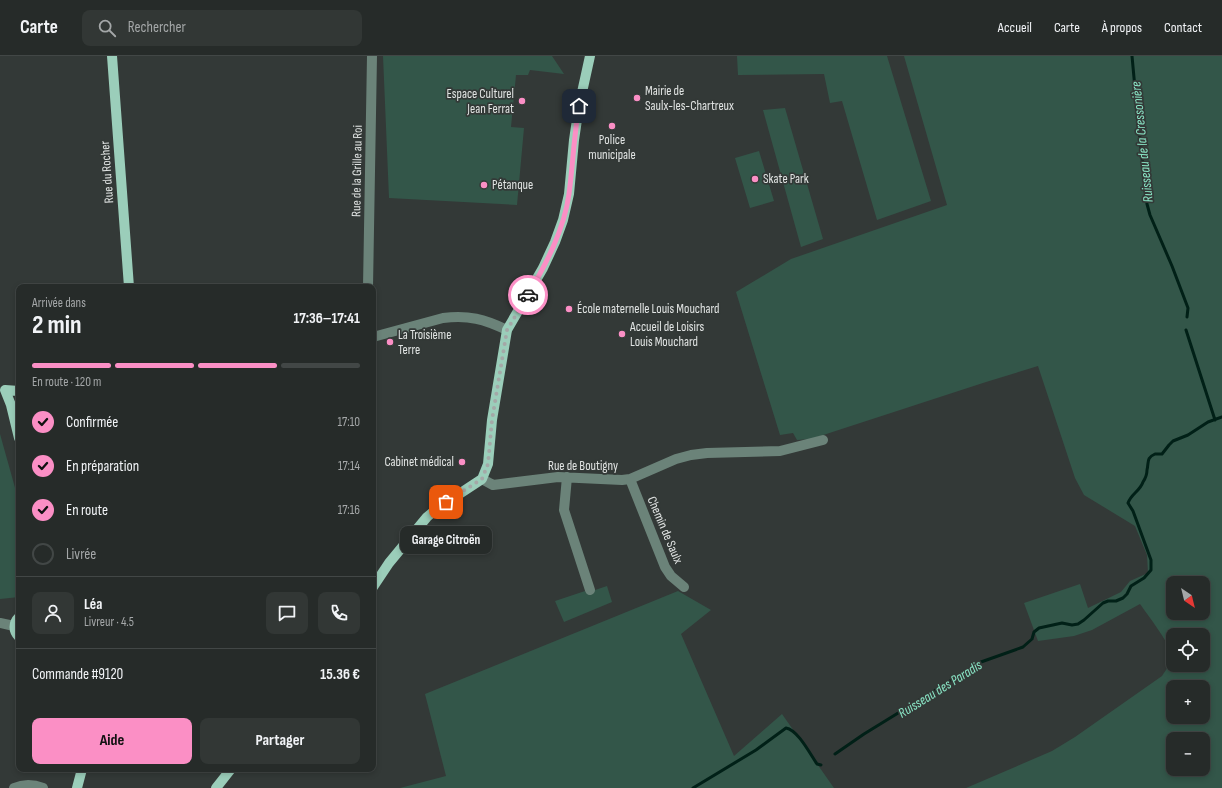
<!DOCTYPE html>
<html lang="fr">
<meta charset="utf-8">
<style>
body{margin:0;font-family:"Sofia Sans Condensed",sans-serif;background:#323735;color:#f1f3f6;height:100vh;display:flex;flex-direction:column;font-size:15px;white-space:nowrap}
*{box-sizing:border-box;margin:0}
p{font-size:13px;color:#a4a7a8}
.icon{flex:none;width:22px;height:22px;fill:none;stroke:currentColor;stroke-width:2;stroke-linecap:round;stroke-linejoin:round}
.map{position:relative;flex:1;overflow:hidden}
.side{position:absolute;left:16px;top:228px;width:360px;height:488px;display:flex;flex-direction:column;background:#262b29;border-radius:8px;box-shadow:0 2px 6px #0003,0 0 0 1px #424746}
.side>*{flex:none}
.needle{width:26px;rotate:145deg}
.fabs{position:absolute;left:1166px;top:520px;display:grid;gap:8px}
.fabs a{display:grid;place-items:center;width:44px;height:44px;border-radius:8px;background:#262b29;box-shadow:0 2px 6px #0003,0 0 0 1px #424746;font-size:20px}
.pin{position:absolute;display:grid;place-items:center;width:34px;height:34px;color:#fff;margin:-17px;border-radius:8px;box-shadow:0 2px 6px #0006}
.courier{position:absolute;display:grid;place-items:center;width:40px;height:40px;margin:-20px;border:3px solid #fb8fc5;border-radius:50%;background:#fff;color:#222;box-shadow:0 1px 5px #0007}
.bubble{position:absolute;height:28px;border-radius:8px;background:#262b29;box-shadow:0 2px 6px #0003,0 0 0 1px #424746;font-size:13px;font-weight:700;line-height:28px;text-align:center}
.head em{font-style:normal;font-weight:700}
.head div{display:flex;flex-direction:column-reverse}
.head{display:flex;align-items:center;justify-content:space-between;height:68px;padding:0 16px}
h1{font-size:26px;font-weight:700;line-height:30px}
.bar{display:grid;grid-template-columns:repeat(4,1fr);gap:6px 4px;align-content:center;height:48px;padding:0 16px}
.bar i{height:5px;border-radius:3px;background:#424746}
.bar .current{background:#fb8fc5}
.bar p{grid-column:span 4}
.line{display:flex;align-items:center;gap:10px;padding:0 16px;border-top:1px solid #424746}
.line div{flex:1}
.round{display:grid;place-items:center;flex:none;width:42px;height:42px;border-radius:8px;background:#323735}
ol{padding:0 16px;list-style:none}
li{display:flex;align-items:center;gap:12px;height:44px}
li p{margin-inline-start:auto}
li .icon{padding:4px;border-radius:50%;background:#fb8fc5;color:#111;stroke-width:4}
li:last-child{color:#a4a7a8}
li i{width:22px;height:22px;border:2px solid #424746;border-radius:50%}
.primary-button{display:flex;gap:8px;margin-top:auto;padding:8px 16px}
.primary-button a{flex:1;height:46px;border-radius:8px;background:#fb8fc5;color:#111;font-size:16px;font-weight:700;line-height:46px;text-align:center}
.primary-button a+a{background:#323735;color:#f1f3f6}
header{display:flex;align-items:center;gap:24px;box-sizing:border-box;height:56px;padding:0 20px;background:#262b29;border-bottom:1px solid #424746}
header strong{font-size:19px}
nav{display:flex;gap:22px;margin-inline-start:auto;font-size:14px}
.search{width:280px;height:36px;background:#323735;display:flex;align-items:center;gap:10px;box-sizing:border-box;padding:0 14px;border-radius:8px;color:#a4a7a8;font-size:15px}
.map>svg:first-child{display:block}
</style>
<header>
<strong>Carte</strong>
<div class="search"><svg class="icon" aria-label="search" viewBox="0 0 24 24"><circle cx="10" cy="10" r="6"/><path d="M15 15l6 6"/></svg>Rechercher</div>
<nav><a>Accueil</a><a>Carte</a><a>À propos</a><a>Contact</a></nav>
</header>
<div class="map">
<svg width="1222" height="732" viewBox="0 0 1222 732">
<rect width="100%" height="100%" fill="#333937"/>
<!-- green -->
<path fill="#335649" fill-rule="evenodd" d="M383 0H552L564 18 530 14 528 19H516L511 71 524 72 517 149 389 142Z
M737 0H887L931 145 877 164 842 45 830 47 824 18 738 19Z
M904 0H1222V732H966L1052 695 1075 681 1162 620C1165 615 1172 607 1172 601 1172 590 1147 558 1140 548L1092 574 1074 580 1038 585 1024 547 1080 528 1088 552 1121 536 1130 525 1148 517 1147 499 1135 470 1084 439 1075 422 1038 310 986 326 811 383 797 384 793 377 780 379 736 236 791 203 947 149ZM1173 527H1203V557H1173ZM1173 579H1203V609H1173ZM1173 631H1203V661H1173ZM1173 683H1203V713H1173Z
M785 52 823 183 801 191 763 54Z
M759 95 774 145 750 152 735 102Z
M0 378 19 446V541L0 543Z
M607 530 612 546 564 566 555 545 585 535 586 537Z
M678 535 711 554 681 578 734 700 782 658 834 732H400L446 720 425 638Z"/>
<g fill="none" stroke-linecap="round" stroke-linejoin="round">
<!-- stream -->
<path stroke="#012017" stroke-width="3" d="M1132 0 1137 54 1147 148 1150 159 1172 210 1188 252 1187 261
M1186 274 1215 364
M835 698 864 678 981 606 1023 591 1032 583 1034 576 1039 572 1062 567 1072 569 1078 568 1084 564 1103 547 1108 545H1116L1123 542 1127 538 1131 530 1144 522 1151 514V504L1133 455 1128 447C1131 438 1140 435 1143 426 1145 423 1147 418 1147 414 1149 406 1146 402 1155 398H1162L1169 389 1173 385 1188 379 1208 366 1222 361
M693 732 756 694 786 672C798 674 810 698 817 708L821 709"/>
<!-- minor -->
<path stroke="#6b8379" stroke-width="10" d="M368 231 372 0
M373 281 443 262C469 259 484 263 507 274
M567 421 564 454 590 534
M482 423 493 429 558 421 622 424 630 423 676 403 691 399 707 397 780 395 823 384
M630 423 665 511 671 520 684 531
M0 567 14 570
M14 732C23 728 33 728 43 732"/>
<!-- major -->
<path stroke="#9bceba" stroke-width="10" d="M112 0 129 231
M19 335 5 334 11 349 19 382
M373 531 389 507 427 461 438 452 482 423 488 408 492 364 507 274 543 212 555 186 563 164 569 138 574 84 579 50 590 0
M19 561C13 567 13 575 19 581
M77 732 82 713
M216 732 231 713"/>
</g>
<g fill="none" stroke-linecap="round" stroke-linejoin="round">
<!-- done -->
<path stroke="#a4a8a7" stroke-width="4" stroke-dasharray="0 7.2" d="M446 446 482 423 488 408 492 364 507 274 528 239"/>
<!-- route -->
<path stroke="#fb8fc5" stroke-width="5" d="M528 239C546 208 564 174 569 138 573 108 574 79 579 50"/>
</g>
<!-- markers -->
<g fill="#fb8fc5" stroke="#333937" stroke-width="1.5">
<circle cx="637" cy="42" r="4"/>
<circle cx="522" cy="45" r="4"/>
<circle cx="612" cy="70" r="4"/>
<circle cx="755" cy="123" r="4"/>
<circle cx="484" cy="129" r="4"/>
<circle cx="569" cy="253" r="4"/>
<circle cx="622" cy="278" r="4"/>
<circle cx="390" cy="286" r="4"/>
<circle cx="462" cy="406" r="4"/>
</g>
<g text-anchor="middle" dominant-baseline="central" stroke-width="3.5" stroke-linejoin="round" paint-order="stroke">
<!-- poi labels -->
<g font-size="13" fill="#e1e4e3" stroke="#333937" text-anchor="start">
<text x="645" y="35">Mairie de<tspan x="645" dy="15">Saulx-les-Chartreux</tspan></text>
<text x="514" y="38" text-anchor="end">Espace Culturel<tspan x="514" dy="15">Jean Ferrat</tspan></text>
<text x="612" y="84" text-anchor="middle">Police<tspan x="612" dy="15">municipale</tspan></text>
<text x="763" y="123">Skate Park</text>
<text x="492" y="129">Pétanque</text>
<text x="577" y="253">École maternelle Louis Mouchard</text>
<text x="630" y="271">Accueil de Loisirs<tspan x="630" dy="15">Louis Mouchard</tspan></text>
<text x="398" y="279">La Troisième<tspan x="398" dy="15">Terre</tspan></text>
<text x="454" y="406" text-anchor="end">Cabinet médical</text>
</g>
<!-- street labels -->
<g font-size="13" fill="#e1e4e3" stroke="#333937">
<text transform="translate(357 115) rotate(-89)">Rue de la Grille au Roi</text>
<text transform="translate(107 116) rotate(-94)">Rue du Rocher</text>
<text x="583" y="410">Rue de Boutigny</text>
<text transform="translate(665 474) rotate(67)">Chemin de Saulx</text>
</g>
<!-- water labels -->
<g font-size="14" font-style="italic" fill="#8ae6c6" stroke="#333937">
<text transform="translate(1142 86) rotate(-96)">Ruisseau de la Cressonière</text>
<text transform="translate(940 633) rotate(-32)">Ruisseau des Paradis</text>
</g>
</g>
</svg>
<div class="fabs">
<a><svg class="needle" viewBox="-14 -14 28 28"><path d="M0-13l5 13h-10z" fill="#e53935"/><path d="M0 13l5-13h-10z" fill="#a4a7a8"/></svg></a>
<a><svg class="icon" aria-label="locate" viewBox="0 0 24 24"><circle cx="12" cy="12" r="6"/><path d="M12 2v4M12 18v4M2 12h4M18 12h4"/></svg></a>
<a>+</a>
<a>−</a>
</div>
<div class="pin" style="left:446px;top:446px;background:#ea580c"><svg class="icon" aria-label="bag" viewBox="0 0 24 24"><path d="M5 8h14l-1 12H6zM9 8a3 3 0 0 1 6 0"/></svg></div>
<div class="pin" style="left:579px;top:50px;background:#1f2937"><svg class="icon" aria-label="home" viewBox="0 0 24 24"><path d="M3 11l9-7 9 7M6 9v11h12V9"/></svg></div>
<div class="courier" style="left:528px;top:239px"><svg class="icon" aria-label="car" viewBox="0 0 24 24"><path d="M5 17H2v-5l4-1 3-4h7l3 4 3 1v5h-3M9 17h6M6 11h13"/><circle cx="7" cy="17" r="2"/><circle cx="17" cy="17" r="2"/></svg></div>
<div class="bubble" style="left:400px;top:470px;width:92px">Garage Citroën</div>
<section class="side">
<div class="head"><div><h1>2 min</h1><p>Arrivée dans</p></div><em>17:36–17:41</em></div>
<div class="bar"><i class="current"></i><i class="current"></i><i class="current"></i><i></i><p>En route · 120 m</p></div>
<ol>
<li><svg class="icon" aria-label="check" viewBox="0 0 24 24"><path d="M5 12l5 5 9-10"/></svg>Confirmée<p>17:10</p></li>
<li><svg class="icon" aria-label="check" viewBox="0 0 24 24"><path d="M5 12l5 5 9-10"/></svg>En préparation<p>17:14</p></li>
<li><svg class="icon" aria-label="check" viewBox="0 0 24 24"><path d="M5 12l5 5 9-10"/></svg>En route<p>17:16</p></li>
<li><i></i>Livrée</li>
</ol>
<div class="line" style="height:72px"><a class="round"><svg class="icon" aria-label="person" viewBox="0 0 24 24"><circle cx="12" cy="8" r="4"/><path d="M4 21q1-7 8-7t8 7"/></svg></a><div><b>Léa</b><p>Livreur · 4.5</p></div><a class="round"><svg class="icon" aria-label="chat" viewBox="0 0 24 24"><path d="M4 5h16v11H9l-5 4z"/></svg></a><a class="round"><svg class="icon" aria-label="phone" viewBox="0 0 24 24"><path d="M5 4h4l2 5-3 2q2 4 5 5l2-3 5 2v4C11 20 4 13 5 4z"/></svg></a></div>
<div class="line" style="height:52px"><div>Commande #9120</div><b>15.36 €</b></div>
<div class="primary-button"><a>Aide</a><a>Partager</a></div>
</section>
</div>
